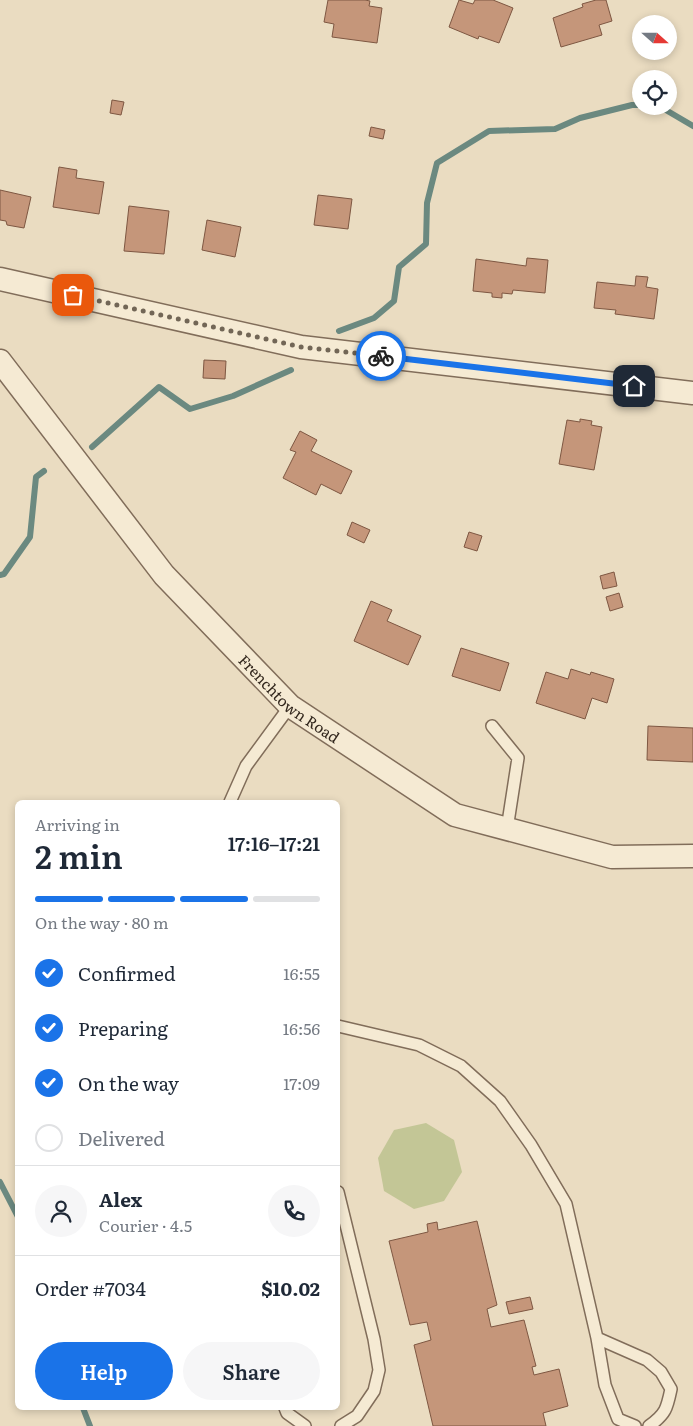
<!DOCTYPE html>
<meta charset="utf-8">
<style>
body{margin:0;font-family:Literata,serif;background:#f6f6f7;color:#1f2937;height:100vh;display:flex;flex-direction:column;font-size:19px;white-space:nowrap}
*{box-sizing:border-box;margin:0}
p{font-size:16px;color:#747a83}
.icon{flex:none;width:28px;height:28px;fill:none;stroke:currentColor;stroke-width:2;stroke-linecap:round;stroke-linejoin:round}
.map{position:relative;flex:1;overflow:hidden}
.side{position:absolute;left:15px;top:800px;width:325px;height:610px;display:flex;flex-direction:column;background:#fff;border-radius:8px;box-shadow:0 2px 8px #0003}
.side>*{flex:none}
.needle{width:32px;rotate:111deg}
.tools{position:absolute;left:632px;top:15px;display:grid;gap:10px}
.tools a{display:grid;place-items:center;width:45px;height:45px;border-radius:50%;background:#fff;box-shadow:0 2px 8px #0003;font-size:25px}
.pin{position:absolute;display:grid;place-items:center;width:42px;height:42px;color:#fff;margin:-21px;border-radius:10px;box-shadow:0 2px 8px #0006}
.courier{position:absolute;display:grid;place-items:center;width:50px;height:50px;margin:-25px;border:4px solid #1a73e8;border-radius:50%;background:#fff;color:#222;box-shadow:0 1px 6px #0007}
.headline em{font-style:normal;font-weight:600}
.headline div{display:flex;flex-direction:column-reverse}
.headline{display:flex;align-items:center;justify-content:space-between;height:85px;padding:0 20px}
h1{font-size:32px;font-weight:600;line-height:38px}
.bar{display:grid;grid-template-columns:repeat(4,1fr);gap:8px 5px;align-content:center;height:60px;padding:0 20px}
.bar i{height:6px;border-radius:4px;background:#e0e1e3}
.bar .current{background:#1a73e8}
.bar p{grid-column:span 4}
.line{display:flex;align-items:center;gap:12px;padding:0 20px;border-top:1px solid #e0e1e3}
.line div{flex:1}
.round{display:grid;place-items:center;flex:none;width:52px;height:52px;border-radius:26px;background:#f6f6f7}
ol{padding:0 20px;list-style:none}
li{display:flex;align-items:center;gap:15px;height:55px}
li p{margin-inline-start:auto}
li .icon{padding:5px;border-radius:50%;background:#1a73e8;color:#fff;stroke-width:4}
li:last-child{color:#747a83}
li i{width:28px;height:28px;border:2px solid #e0e1e3;border-radius:50%}
.action{display:flex;gap:10px;margin-top:auto;padding:10px 20px}
.action a{flex:1;height:58px;border-radius:30px;background:#1a73e8;color:#fff;font-size:20px;font-weight:600;line-height:58px;text-align:center}
.action a+a{background:#f6f6f7;color:#1f2937}
.map>svg:first-child{display:block}
</style>
<div class="map">
<svg width="693" height="1426" viewBox="0 0 693 1426">
<rect width="100%" height="100%" fill="#eadcc1"/>
<!-- green -->
<path fill="#c3c696" d="M426 1123 454 1140 462 1172 444 1201 414 1209 384 1191 378 1158 394 1130Z"/>
<g fill="none" stroke-linecap="round" stroke-linejoin="round">
<!-- stream -->
<path stroke="#6b8980" stroke-width="6" d="M659 106 693 126
M339 331 374 318 394 301 399 267 426 244 427 203 437 163 489 131 555 129 580 118 632 105H641
M92 447 159 387 190 409 233 396 291 370
M0 575 4 574 30 537 36 477 44 471
M0 1182 18 1217
M83 1408 90 1426"/>
</g>
<!-- building -->
<path fill="#c5967a" stroke="#7e5742" d="M328 0H365L370 1 369 6 382 8 377 43 332 37 334 24 324 22Z
M459 0 473 4 475 0H493L513 8 499 43 479 36 478 39 449 27Z
M596 0H606L612 21 599 25 602 35 561 47 553 18 583 7 582 4Z
M112 100 124 102 121 115 110 113Z
M371 127 385 130 383 139 369 136Z
M59 167 77 170 76 178 104 182 99 214 53 207Z
M0 190 31 197 24 228 7 225 6 221 0 220Z
M318 195 352 199 348 229 314 225Z
M129 206 169 211 164 254 124 251Z
M207 220 241 227 235 257 202 250Z
M527 258 548 260 545 293 513 290 512 294 502 293V298L492 297V293L473 291 476 259 526 266Z
M636 276 648 277 646 287 658 289 654 319 615 314 616 310 594 308 597 282 635 286Z
M204 360 226 361 225 379 203 378Z
M580 419 592 421 591 425 602 427 594 470 559 464 567 420 580 422Z
M300 431 317 440 311 451 352 471 341 494 321 484 316 495 283 478 296 452 290 450Z
M352 522 370 530 364 543 347 535Z
M469 532 482 536 477 551 464 547Z
M614 572 617 586 603 589 600 576Z
M619 593 623 607 610 611 606 597Z
M371 601 392 610 387 621 421 636 408 665 354 641Z
M461 648 509 663 500 691 452 676Z
M571 669 590 675 591 672 614 679 607 703 592 698 585 719 536 703 546 672 568 679Z
M648 726 693 728V762L647 760Z
M477 1221 497 1305 487 1309 491 1327 524 1320 536 1366 532 1367 534 1375 559 1369 568 1406 543 1413 546 1426H433L414 1345 431 1340 427 1322 410 1325 389 1241 428 1232 427 1224 437 1222 438 1230Z
M530 1297 533 1309 509 1314 506 1302Z"/>
<g fill="none" stroke-linecap="round" stroke-linejoin="round">
<!-- service casing -->
<g stroke="#816d5a" stroke-width="14">
<path id="service" d="M492 726 518 758 507 829
M230 802 246 766 290 706
M338 1026 419 1045 461 1066 500 1101 531 1145 566 1204 597 1338 605 1385 618 1419 635 1426
M338 1192 374 1339 379 1370 374 1391 357 1416 341 1426
M597 1338 647 1360 661 1372 671 1389C667 1408 666 1414 649 1426
M285 1408 287 1413 305 1426"/>
</g>
<!-- minor casing -->
<g stroke="#816d5a" stroke-width="25">
<g id="minor">
<path d="M0 279 301 347 693 393"/>
<path id="s1" d="M0 361 164 575 290 706 455 815 612 857 693 856"/>
</g>
</g>
<!-- service -->
<use href="#service" stroke="#f5ead3" stroke-width="11"/>
<!-- minor -->
<use href="#minor" stroke="#f5ead3" stroke-width="22"/>
</g>
<g fill="none" stroke-linecap="round" stroke-linejoin="round">
<!-- done -->
<path stroke="#726656" stroke-width="5" stroke-dasharray="0 9" d="M73 295 301 347 381 356"/>
<!-- route -->
<path stroke="#1a73e8" stroke-width="6" d="M381 356 634 386"/>
</g>
<g text-anchor="middle" dominant-baseline="central" stroke-width="5" stroke-linejoin="round" paint-order="stroke">
<!-- street labels -->
<g font-size="15" fill="#32271d" stroke="#f2e6d0">
<text stroke="none"><textPath href="#s1" startOffset="446">Frenchtown Road</textPath></text>
</g>
</g>
</svg>
<div class="tools">
<a><svg class="needle" viewBox="-14 -14 28 28"><path d="M0-13l5 13h-10z" fill="#e53935"/><path d="M0 13l5-13h-10z" fill="#747a83"/></svg></a>
<a><svg class="icon" aria-label="locate" viewBox="0 0 24 24"><circle cx="12" cy="12" r="6"/><path d="M12 2v4M12 18v4M2 12h4M18 12h4"/></svg></a>
</div>
<div class="pin" style="left:73px;top:295px;background:#ea580c"><svg class="icon" aria-label="bag" viewBox="0 0 24 24"><path d="M5 8h14l-1 12H6zM9 8a3 3 0 0 1 6 0"/></svg></div>
<div class="pin" style="left:634px;top:386px;background:#1f2937"><svg class="icon" aria-label="home" viewBox="0 0 24 24"><path d="M3 11l9-7 9 7M6 9v11h12V9"/></svg></div>
<div class="courier" style="left:381px;top:356px"><svg class="icon" aria-label="bike" viewBox="0 0 24 24"><circle cx="6" cy="16" r="4"/><circle cx="18" cy="16" r="4"/><path d="M6 16l4-8h5l3 8M10 8l3 8H6M13 5h3"/></svg></div>
<section class="side">
<div class="headline"><div><h1>2 min</h1><p>Arriving in</p></div><em>17:16–17:21</em></div>
<div class="bar"><i class="current"></i><i class="current"></i><i class="current"></i><i></i><p>On the way · 80 m</p></div>
<ol>
<li><svg class="icon" aria-label="check" viewBox="0 0 24 24"><path d="M5 12l5 5 9-10"/></svg>Confirmed<p>16:55</p></li>
<li><svg class="icon" aria-label="check" viewBox="0 0 24 24"><path d="M5 12l5 5 9-10"/></svg>Preparing<p>16:56</p></li>
<li><svg class="icon" aria-label="check" viewBox="0 0 24 24"><path d="M5 12l5 5 9-10"/></svg>On the way<p>17:09</p></li>
<li><i></i>Delivered</li>
</ol>
<div class="line" style="height:90px"><a class="round"><svg class="icon" aria-label="person" viewBox="0 0 24 24"><circle cx="12" cy="8" r="4"/><path d="M4 21q1-7 8-7t8 7"/></svg></a><div><b>Alex</b><p>Courier · 4.5</p></div><a class="round"><svg class="icon" aria-label="phone" viewBox="0 0 24 24"><path d="M5 4h4l2 5-3 2q2 4 5 5l2-3 5 2v4C11 20 4 13 5 4z"/></svg></a></div>
<div class="line" style="height:65px"><div>Order #7034</div><b>$10.02</b></div>
<div class="action"><a>Help</a><a>Share</a></div>
</section>
</div>
